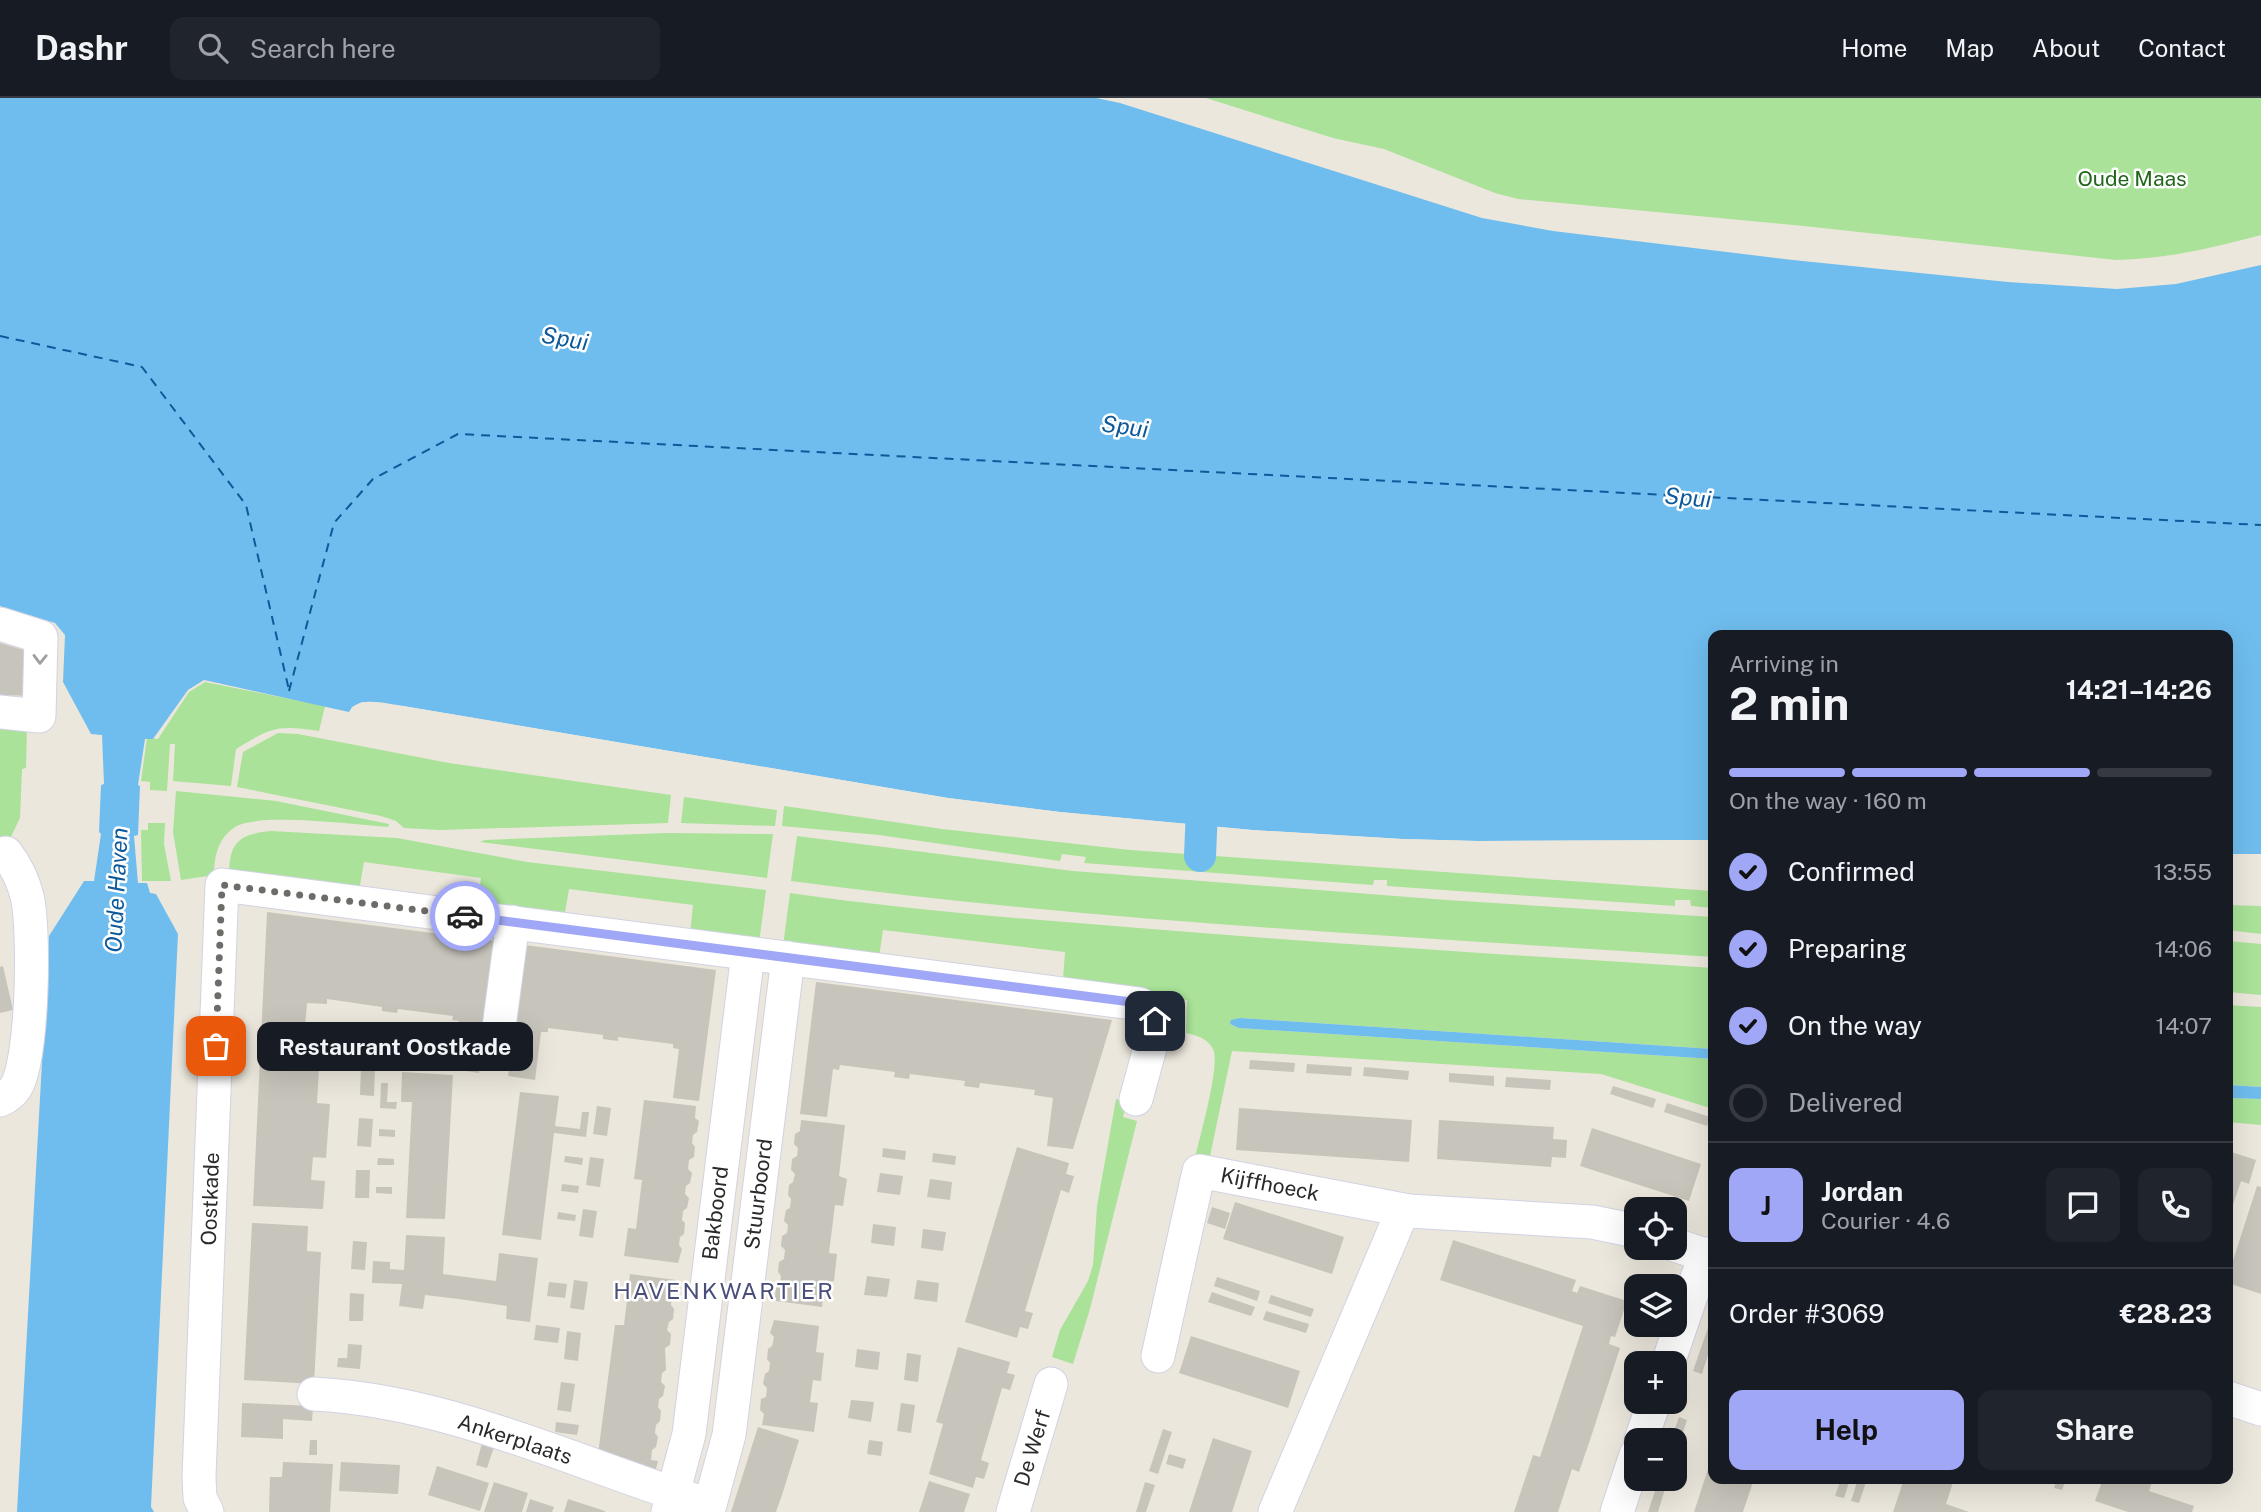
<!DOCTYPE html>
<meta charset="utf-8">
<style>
body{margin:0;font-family:"Public Sans",sans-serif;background:#20242c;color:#f1f3f6;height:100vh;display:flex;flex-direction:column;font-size:26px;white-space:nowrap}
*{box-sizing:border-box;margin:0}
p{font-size:23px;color:#9ea1a6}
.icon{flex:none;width:38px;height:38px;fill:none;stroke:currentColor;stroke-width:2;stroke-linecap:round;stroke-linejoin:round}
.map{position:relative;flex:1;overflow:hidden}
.panel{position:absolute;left:1708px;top:532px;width:525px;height:854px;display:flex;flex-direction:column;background:#171b24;border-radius:14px;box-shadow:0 7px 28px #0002}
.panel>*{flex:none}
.fabs{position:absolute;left:1624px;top:1099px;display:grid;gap:14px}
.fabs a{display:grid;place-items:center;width:63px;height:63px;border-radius:14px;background:#171b24;box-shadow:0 7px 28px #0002;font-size:35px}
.pin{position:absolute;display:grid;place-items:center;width:60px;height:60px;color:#fff;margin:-30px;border-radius:14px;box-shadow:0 4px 10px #0006}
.courier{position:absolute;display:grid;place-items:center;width:70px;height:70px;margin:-35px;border:5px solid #a0a7f7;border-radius:50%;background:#fff;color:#222;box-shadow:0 2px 9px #0007}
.bubble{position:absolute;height:49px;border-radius:14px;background:#171b24;box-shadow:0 7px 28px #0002;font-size:23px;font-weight:700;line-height:49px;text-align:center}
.overview em{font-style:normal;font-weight:700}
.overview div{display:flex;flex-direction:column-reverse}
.overview{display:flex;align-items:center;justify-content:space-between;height:119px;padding:0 21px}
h1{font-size:46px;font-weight:700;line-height:52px}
.bar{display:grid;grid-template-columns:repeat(4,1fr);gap:10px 7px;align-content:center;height:84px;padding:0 21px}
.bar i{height:9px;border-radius:5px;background:#363941}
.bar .on{background:#a0a7f7}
.bar p{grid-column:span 4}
.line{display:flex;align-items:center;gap:18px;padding:0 21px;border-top:2px solid #363941}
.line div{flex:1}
.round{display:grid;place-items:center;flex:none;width:74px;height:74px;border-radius:14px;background:#20242c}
ol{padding:0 21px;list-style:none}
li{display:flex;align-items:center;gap:21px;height:77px}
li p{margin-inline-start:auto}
li .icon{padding:7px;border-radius:50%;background:#a0a7f7;color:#111;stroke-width:4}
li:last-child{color:#9ea1a6}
li i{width:38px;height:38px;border:4px solid #363941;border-radius:50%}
.cta{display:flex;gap:14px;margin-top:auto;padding:14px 21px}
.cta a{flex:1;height:80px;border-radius:14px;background:#a0a7f7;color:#111;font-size:28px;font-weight:700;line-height:80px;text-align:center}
.cta a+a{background:#20242c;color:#f1f3f6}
header{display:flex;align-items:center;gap:42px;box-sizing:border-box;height:98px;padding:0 35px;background:#171b24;border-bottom:2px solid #363941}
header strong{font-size:33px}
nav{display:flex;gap:38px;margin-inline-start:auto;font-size:24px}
.search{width:490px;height:63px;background:#20242c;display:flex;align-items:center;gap:18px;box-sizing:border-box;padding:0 24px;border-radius:14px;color:#9ea1a6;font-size:26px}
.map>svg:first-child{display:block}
</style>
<header>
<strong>Dashr</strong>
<div class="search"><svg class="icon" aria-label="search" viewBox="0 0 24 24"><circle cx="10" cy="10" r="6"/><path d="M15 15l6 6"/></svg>Search here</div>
<nav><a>Home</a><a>Map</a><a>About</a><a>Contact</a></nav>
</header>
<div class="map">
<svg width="2261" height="1414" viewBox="0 0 2261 1414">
<rect width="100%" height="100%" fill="#ece7dc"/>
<!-- green -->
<path fill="#a9e298" d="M1206 0H2261V137C2212 150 2166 161 2116 162L1804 128 1518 101 1495 95 1384 51 1333 40Z
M205 584 325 608 319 633C277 627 272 629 236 651L231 688 173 683 175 646H170L167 693 150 692V684L141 683 147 640 158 641 189 594Z
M0 629 27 630 26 670 22 671 20 720 7 747 0 742Z
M278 635 298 636 449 665 671 697 668 725 440 732 404 730 396 723 381 718 237 689 243 654Z
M176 693 276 703 389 726 388 729C357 727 258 714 235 729 218 740 214 759 214 777L181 782 173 734Z
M684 699 777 712 775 728 681 725Z
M784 708 942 731 1130 752 1713 793V810L1691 808 1690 802H1675V808L1387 788V782H1374L1373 787 1084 765 1086 759 1062 756 1060 763 879 737 782 728Z
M148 725H165L164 746 171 783H142L141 732H148Z
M271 733 397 740 527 764 766 792 759 845 690 836 693 807 569 791 564 820 477 808 481 780 364 764 359 793 229 778C229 745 238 736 271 733Z
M666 735 773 736 767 780 480 744 485 742Z
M797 738 1073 773 1447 802 1713 819V859C1406 838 1097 824 791 783Z
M790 795C915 813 1039 822 1164 832 1347 847 1530 858 1713 870V951L1240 920 1230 926 1239 930 1713 961V1011L1601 976 1232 953 1209 1063 1195 1060C1199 1041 1221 966 1213 951 1207 940 1198 938 1186 935L1187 902 1168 904 1160 897 1155 895 1063 882 1065 854 883 832 879 859 783 848Z
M2228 807 2261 808V836L2228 832Z
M2228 843 2261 846V897L2228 894Z
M2228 907 2261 909V989L2228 987Z
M2228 1000 2261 1001V1027L2228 1024Z
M1116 1001 1127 1003 1123 1019 1137 1023 1090 1211 1073 1266 1052 1259 1060 1232 1088 1183 1093 1167 1097 1108Z"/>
<!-- water -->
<path fill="#6fbdee" d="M0 0H1096L1120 5 1482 120 1553 133 1793 162 2008 184 2117 191 2176 186 2261 167V756H2228V537H1713V742L1477 743 1402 741 1252 732 1060 714 948 700 403 608C387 606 358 597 349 614L204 582 188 592 153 641H145L138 687 140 688 138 737 134 738 138 785H147L150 795 156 796 178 836 151 1409 154 1414H17L49 838 84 783H94L101 736 99 734 101 687 104 686 102 637 91 636 63 584 65 537 55 525 0 508Z
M1240 920 1713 951V961L1239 930 1230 926 1231 922Z
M2228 987 2261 989V1001L2228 1000Z"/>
<!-- pier -->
<path fill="#ece7dc" d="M362 604 403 608 948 700 1060 714 1252 732 1402 741 1477 743 1713 742V746L1477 747 1402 745 1252 735 1059 717 948 703 403 612 362 608 349 617 352 609Z"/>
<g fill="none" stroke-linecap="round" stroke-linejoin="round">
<!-- canal -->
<path stroke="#6fbdee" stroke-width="32" d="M1200 758 1203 686"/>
<!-- ferry -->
<path stroke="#0e599a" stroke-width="2" stroke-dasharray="9 7" stroke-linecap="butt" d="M0 238 142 269 246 407 289 592
M289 593 334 425 373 381 458 336 2261 427"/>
</g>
<!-- building -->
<path fill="#c7c4bb" d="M0 545 37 556V598L0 597Z
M267 814 496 843 479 975 452 971 459 923 452 922 453 918 398 911 397 915 382 913V909L327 901V906L307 905 305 929 317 930 315 952 320 953 317 1005 330 1006 326 1060 313 1059 311 1082 325 1083 323 1111 253 1108Z
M525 847 716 872 699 1003 673 1000 679 951 673 950V946L618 939V943L603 941V937L548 930V934H541L535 982 508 978Z
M3 868 13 912 0 915V869Z
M816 884 1112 922 1073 1051 1047 1048 1053 1000 1034 997 1035 992 980 985 979 990 964 988 965 983 910 976 909 981 894 979 895 974 840 967 839 972 833 971 827 1019 800 1016Z
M1250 962 1295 965 1294 974 1249 971Z
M1307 966 1352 969 1351 978 1306 975Z
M361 968 375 969 374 998 360 997Z
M1364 969 1409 973 1408 982 1363 978Z
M402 974 453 977 445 1121 406 1120 412 1004H401Z
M1449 975 1494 978V988L1449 984Z
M1506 979 1551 982 1550 992 1505 989Z
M381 985H388L387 1004H397L396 1011 380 1010Z
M1613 988 1656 1001 1653 1010 1610 996Z
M520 994 559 998 555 1028 580 1031 582 1014H589L586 1039 554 1035 541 1142 502 1137Z
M644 1002 696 1008 695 1020 699 1023 697 1034 693 1037 692 1045 695 1049 694 1059 689 1062 688 1071 692 1075 690 1085 686 1088 685 1096 689 1100 687 1110 683 1113 682 1122 685 1125 684 1136 680 1139 679 1147 682 1151 678 1165 624 1158 628 1130 636 1131 642 1082 634 1081Z
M1667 1005 1710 1019 1707 1028 1664 1014Z
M597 1008 611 1010 607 1038 593 1036Z
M1239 1010 1412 1022 1409 1064 1236 1052Z
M359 1020 373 1021 371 1049 357 1048Z
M801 1022 845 1027 839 1078 847 1081 843 1108 835 1107 829 1155 837 1156 834 1183 825 1184 822 1209 776 1203 775 1199 776 1189 780 1186 781 1178 778 1174 779 1164 784 1161 785 1152 781 1148 782 1138 787 1135 788 1127 784 1123 786 1112 790 1110 791 1101 788 1097 789 1087 793 1084 795 1076 791 1072 792 1061 797 1058 798 1050 794 1046 795 1036 800 1033Z
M1439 1022 1554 1029 1553 1041 1567 1042 1566 1060 1552 1059 1551 1069 1437 1061Z
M1592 1030 1701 1066 1689 1103 1580 1068Z
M379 1031 395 1032V1039L379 1038Z
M1017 1049 1069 1065 1066 1076 1074 1078 1069 1095 1061 1092 1047 1139 1025 1213 1033 1215 1028 1231 1020 1229 1017 1240 965 1224Z
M883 1050 906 1053 905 1062 882 1059Z
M2228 1053 2256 1062 2249 1086 2241 1083 2233 1107 2228 1105Z
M933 1055 956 1058 955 1067 932 1064Z
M565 1058 583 1060 582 1067 564 1064Z
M590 1059 604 1061 600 1089 586 1087Z
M378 1060 394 1061V1067H377Z
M356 1072H370L369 1100H355Z
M880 1075 903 1078 900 1097 877 1094Z
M930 1081 952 1084 950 1102 927 1099Z
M562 1086 579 1088 578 1095 561 1093Z
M2257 1088 2261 1089V1196L2228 1185V1178Z
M376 1089H392V1096L376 1095Z
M1235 1104 1344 1139 1332 1176 1223 1141Z
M1212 1109 1230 1115 1225 1131 1207 1125Z
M583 1111 597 1113 593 1140 579 1138Z
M558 1114 576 1117 575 1123 557 1121Z
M252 1125 308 1128 307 1153 321 1154 314 1286 244 1282Z
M873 1126 896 1129 894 1148 871 1145Z
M923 1131 946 1134 943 1153 921 1150Z
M406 1137 445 1139 443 1176 496 1183 499 1155 538 1160 530 1224 506 1221 507 1208 459 1201 425 1197 423 1211 399 1208 402 1186 372 1185 373 1163 390 1164V1171L404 1172Z
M1453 1142 1576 1182 1572 1193 1577 1195 1580 1188 1627 1203 1615 1239 1611 1238 1609 1246 1620 1250 1591 1339 1579 1374 1572 1371 1558 1414H1514L1533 1357 1540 1359 1583 1228 1440 1182Z
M353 1143 367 1144 365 1172 351 1171Z
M630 1176 676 1182 675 1185 678 1186 676 1196 672 1199 671 1207 674 1211 673 1221 669 1224 667 1232 671 1236 670 1247 665 1250 666 1272 662 1275 661 1284 665 1288 663 1298 659 1301 658 1309 661 1313 660 1323 656 1327 655 1335 658 1339 656 1349 652 1352 651 1362 658 1363 655 1375 627 1366V1361L598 1356 615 1227H624Z
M867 1178 890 1181 887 1199 864 1197Z
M1217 1179 1260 1193 1257 1203 1214 1188Z
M574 1182 588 1184 584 1212 570 1210Z
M917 1182 939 1185 937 1204 914 1201Z
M549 1184 567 1186 565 1200 547 1198Z
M1212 1194 1255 1209 1251 1218 1208 1204Z
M350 1195 364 1196 363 1223H349Z
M1271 1197 1314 1211 1311 1219 1268 1205Z
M1266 1213 1309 1226 1306 1235 1263 1222Z
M1713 1215V1241L1702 1276 1693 1273Z
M774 1222 819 1228 816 1254 824 1255 821 1283 813 1282 810 1304 818 1305 814 1334 762 1327 764 1316 760 1312 761 1301 766 1299 767 1290 763 1286 765 1276 769 1273 770 1265 767 1261 768 1251 772 1248 774 1239 770 1235Z
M536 1227 560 1230 558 1245 534 1242Z
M567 1233 581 1235 578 1263 564 1261Z
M1191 1238 1300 1273 1288 1310 1179 1275Z
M348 1246 362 1247 360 1271 337 1269 338 1260H347Z
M958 1249 1010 1264 1007 1275 1015 1277 1010 1292 1002 1290 981 1362 989 1365 984 1381 976 1379 973 1390 929 1376 943 1326 936 1324Z
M857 1251 880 1254 878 1272 855 1269Z
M907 1255 921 1257 918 1284 904 1282Z
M561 1284 575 1286 571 1314 557 1312Z
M851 1302 874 1304 871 1324 848 1320Z
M242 1305 313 1308 312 1323 283 1321V1341L241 1339Z
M901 1305 915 1307 911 1335 897 1333Z
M1679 1319 1687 1322 1675 1359V1342H1671Z
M556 1324 579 1327 577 1337 555 1334Z
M758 1329 799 1342 783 1394 776 1414H731Z
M1163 1331 1172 1334 1158 1376 1149 1373Z
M1213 1340 1252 1353 1232 1414H1189Z
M310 1342H317V1357H309Z
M869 1342 883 1344 881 1358 867 1356Z
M482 1345 494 1349 487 1370 476 1367Z
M1169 1356 1186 1361 1183 1371 1166 1366Z
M1713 1356V1381H1754L1743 1414H1694Z
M283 1364 333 1366 330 1414H269L270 1379H282Z
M341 1364 400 1367 398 1396 339 1393Z
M437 1368 489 1385 480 1413 428 1397Z
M1659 1381H1668L1658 1414H1648Z
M1841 1381H1850L1844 1400 1835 1398Z
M1858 1381H1867L1859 1405 1851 1403Z
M1904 1381H1954L1946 1406 1969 1414H1893Z
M2057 1381H2066L2062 1392 2054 1390Z
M2103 1381H2153L2149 1393 2194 1408 2192 1414H2128L2095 1403Z
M929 1383 970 1396 964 1414H919Z
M494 1384 528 1395 522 1414H484Z
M1145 1384 1155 1387 1146 1414H1136Z
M530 1401 554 1409 552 1414H526Z
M568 1401 605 1413V1414H564Z"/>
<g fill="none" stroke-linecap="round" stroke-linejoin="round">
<!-- street casing -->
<g stroke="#d1d2e3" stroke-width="35">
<path id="street" d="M0 526 41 539 39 618 0 614
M497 944 513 824
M0 1002C7 999 12 995 16 989 33 961 35 831 27 798 23 782 16 768 6 755
M1675 1147 1705 1157
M1158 1258 1199 1073 1409 1113 1592 1124 1636 1133
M1668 1265 1705 1157 1713 1155
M314 1296C447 1303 569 1362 694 1402
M2228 1300 2261 1311
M1641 1342 1654 1304
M207 1414 200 1400 199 1379 222 787 1140 906 1150 913 1156 928 1136 1001
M668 1414 689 1336 748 855
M708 1414 729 1337 788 860
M1013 1414 1051 1286
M1275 1414 1403 1112
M1617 1414 1636 1357"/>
</g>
<!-- street -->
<use href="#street" stroke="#fff" stroke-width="33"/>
</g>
<!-- one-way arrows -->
<defs><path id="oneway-chevron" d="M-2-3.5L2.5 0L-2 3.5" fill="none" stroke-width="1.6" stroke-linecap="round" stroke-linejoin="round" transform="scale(1.75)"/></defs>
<use stroke="#9f9f9f" href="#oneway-chevron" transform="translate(40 561) rotate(91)"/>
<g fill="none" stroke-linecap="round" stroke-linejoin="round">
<!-- done -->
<path stroke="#6e6c68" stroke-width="7" stroke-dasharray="0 12.6" d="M216 948 222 787 465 818"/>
<!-- route -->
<path stroke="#a0a7f7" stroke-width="9" d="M465 818 1131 904 1146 908 1155 923"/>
</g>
<g text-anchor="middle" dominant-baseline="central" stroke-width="5" stroke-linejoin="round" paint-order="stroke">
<!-- park labels -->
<g font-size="21" fill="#21661a" stroke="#fff">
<text x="2132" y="80">Oude Maas</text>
</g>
<!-- street labels -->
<g font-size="21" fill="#2a2a2a" stroke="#fff">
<text transform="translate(1270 1086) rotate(11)">Kijffhoeck</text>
<text transform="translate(758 1096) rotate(-83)">Stuurboord</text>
<text transform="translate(210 1101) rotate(-88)">Oostkade</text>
<text transform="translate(715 1115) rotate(-83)">Bakboord</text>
<text transform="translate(515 1341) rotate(18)">Ankerplaats</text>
<text transform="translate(1032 1350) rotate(-73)">De Werf</text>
</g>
<!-- water labels -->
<g font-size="23" font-style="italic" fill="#0e599a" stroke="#fff">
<text transform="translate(565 240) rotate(10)">Spui</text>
<text transform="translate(1125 328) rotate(8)">Spui</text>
<text transform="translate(1688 399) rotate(5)">Spui</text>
<text transform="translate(116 792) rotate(-87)">Oude Haven</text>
</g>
<!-- neighbourhood labels -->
<g font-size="23" letter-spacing="2" fill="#4a4e7a" stroke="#fff">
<text x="724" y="1192">HAVENKWARTIER</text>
</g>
</g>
</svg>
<div class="fabs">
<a><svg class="icon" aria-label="locate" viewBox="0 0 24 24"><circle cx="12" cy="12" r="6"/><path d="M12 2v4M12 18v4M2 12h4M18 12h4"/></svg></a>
<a><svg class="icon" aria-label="layers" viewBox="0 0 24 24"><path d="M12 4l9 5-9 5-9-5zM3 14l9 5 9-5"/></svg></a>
<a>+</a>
<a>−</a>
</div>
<div class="pin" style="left:216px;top:948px;background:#ea580c"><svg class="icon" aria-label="bag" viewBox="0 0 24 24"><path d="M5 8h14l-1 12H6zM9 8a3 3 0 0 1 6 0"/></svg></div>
<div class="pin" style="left:1155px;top:923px;background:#1f2937"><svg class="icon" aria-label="home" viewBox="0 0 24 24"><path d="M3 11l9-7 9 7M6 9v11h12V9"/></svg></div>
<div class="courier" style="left:465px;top:818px"><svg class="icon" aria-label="car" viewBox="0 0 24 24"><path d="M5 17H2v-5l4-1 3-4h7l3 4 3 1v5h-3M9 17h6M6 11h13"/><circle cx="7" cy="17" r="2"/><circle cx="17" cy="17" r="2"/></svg></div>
<div class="bubble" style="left:257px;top:924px;width:276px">Restaurant Oostkade</div>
<section class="panel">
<div class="overview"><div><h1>2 min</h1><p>Arriving in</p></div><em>14:21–14:26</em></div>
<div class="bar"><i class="on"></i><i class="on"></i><i class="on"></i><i></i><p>On the way · 160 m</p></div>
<ol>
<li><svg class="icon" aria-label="check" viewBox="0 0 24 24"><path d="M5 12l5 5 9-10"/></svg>Confirmed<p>13:55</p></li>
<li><svg class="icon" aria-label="check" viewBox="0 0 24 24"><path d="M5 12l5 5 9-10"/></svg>Preparing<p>14:06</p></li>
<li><svg class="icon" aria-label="check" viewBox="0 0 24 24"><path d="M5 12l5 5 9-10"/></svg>On the way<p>14:07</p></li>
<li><i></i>Delivered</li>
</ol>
<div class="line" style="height:126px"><b class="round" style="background:#a0a7f7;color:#111">J</b><div><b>Jordan</b><p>Courier · 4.6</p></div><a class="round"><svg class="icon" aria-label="chat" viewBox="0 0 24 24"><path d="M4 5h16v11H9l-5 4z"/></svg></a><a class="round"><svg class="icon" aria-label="phone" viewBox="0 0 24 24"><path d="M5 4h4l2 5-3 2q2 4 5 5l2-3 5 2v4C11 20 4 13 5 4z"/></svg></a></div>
<div class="line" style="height:91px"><div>Order #3069</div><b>€28.23</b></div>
<div class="cta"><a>Help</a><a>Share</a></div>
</section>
</div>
